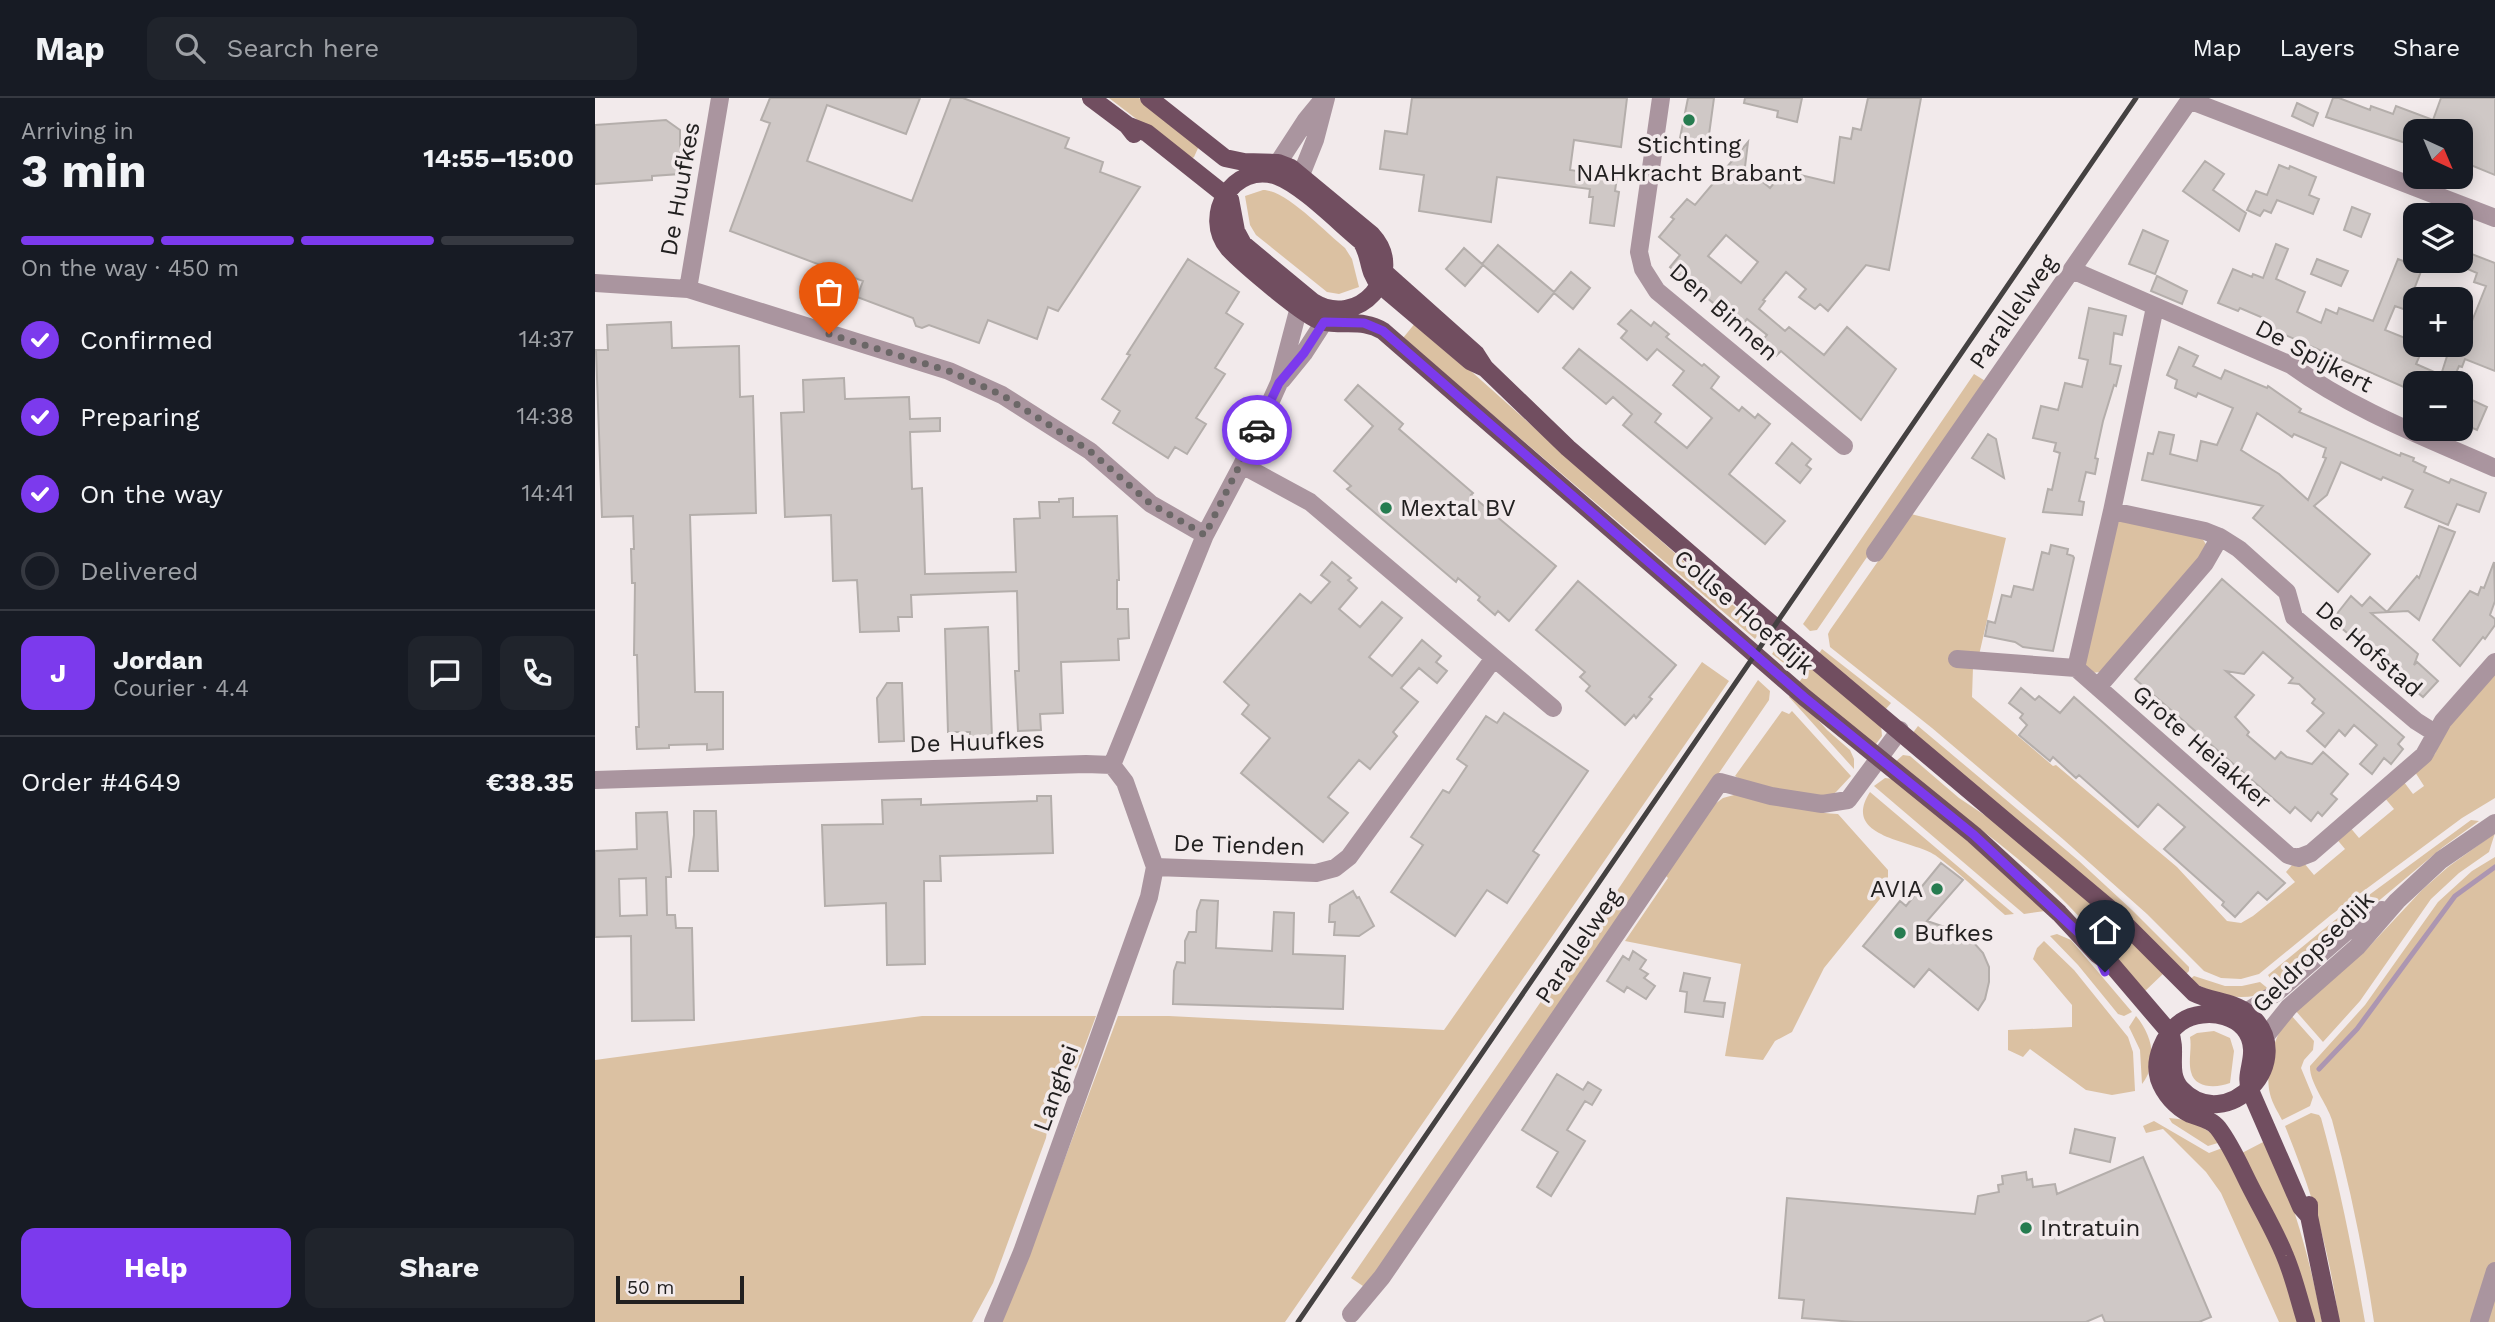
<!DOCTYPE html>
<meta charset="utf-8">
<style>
body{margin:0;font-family:"Work Sans",sans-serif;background:#20242c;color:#f1f3f6;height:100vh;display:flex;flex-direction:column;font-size:26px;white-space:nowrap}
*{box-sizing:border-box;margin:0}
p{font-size:23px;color:#9ea1a6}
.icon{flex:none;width:38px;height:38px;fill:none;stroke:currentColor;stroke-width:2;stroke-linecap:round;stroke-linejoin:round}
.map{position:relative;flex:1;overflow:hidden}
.side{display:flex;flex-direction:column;background:#171b24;width:595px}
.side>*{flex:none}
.needle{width:46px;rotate:136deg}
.buttons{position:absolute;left:1808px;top:21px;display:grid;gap:14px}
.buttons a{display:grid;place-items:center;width:70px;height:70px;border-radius:14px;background:#171b24;box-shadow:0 4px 18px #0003;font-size:35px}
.scale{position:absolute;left:21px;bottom:18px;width:128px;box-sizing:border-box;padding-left:7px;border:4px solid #222020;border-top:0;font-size:19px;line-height:24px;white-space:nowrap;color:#222020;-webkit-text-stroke:5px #f2eaeb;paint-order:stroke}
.pin{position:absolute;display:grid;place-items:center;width:60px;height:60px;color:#fff;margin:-72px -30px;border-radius:50% 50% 50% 0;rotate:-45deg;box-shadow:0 0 7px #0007}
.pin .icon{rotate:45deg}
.courier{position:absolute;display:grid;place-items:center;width:70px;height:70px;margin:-35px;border:5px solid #7c3aed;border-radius:50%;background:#fff;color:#222;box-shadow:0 2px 9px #0007}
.headline em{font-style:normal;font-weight:700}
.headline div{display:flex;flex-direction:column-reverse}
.headline{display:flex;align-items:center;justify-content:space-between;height:119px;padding:0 21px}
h1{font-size:46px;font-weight:700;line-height:52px}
.bar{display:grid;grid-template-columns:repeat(4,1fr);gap:10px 7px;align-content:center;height:84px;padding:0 21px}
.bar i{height:9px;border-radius:5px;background:#363941}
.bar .current{background:#7c3aed}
.bar p{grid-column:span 4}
.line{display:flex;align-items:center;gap:18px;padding:0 21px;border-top:2px solid #363941}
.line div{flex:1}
.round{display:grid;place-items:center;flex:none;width:74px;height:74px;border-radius:14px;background:#20242c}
ol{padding:0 21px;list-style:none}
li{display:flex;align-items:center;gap:21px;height:77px}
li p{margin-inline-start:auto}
li .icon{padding:7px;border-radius:50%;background:#7c3aed;color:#fff;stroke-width:4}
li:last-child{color:#9ea1a6}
li i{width:38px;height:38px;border:4px solid #363941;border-radius:50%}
.primary-button{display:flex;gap:14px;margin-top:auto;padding:14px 21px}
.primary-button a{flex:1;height:80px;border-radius:14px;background:#7c3aed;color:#fff;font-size:28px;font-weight:700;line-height:80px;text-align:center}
.primary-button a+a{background:#20242c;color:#f1f3f6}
header{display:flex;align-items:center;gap:42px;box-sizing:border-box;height:98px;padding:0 35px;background:#171b24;border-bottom:2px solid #363941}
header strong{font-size:33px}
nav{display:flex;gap:38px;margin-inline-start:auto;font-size:24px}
.search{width:490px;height:63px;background:#20242c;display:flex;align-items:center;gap:18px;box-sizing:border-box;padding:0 24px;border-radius:14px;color:#9ea1a6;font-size:26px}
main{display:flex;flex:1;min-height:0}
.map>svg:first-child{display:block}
</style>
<header>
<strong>Map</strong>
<div class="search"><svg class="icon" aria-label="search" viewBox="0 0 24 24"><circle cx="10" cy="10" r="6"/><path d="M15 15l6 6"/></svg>Search here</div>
<nav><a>Map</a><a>Layers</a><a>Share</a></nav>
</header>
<main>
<section class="side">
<div class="headline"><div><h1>3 min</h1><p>Arriving in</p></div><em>14:55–15:00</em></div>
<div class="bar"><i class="current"></i><i class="current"></i><i class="current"></i><i></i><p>On the way · 450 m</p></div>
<ol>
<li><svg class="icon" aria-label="check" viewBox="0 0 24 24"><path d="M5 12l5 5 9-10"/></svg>Confirmed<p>14:37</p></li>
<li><svg class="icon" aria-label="check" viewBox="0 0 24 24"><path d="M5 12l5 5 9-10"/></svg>Preparing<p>14:38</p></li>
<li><svg class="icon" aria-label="check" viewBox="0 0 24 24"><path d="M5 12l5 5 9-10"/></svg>On the way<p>14:41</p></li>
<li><i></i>Delivered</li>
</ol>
<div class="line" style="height:126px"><b class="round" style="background:#7c3aed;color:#fff">J</b><div><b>Jordan</b><p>Courier · 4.4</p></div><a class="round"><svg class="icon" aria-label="chat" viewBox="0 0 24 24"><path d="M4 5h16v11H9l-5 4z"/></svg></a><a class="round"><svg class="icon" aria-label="phone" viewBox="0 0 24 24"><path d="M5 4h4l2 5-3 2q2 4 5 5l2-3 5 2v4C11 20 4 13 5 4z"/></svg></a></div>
<div class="line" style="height:91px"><div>Order #4649</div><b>€38.35</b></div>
<div class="primary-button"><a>Help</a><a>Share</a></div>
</section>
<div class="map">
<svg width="1900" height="1224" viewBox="0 0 1900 1224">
<rect width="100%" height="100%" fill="#f2eaeb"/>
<!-- green -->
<path fill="#dbc1a2" d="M514 0H544L604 48 599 59 595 62Z
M668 92C691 92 731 135 750 150L757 161 764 189 744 196 732 194 661 137 655 127 650 98Z
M821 224 1166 532 1160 541 808 240Z
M1379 276 1392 284 1222 532 1215 533 1208 526Z
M1316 416 1411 440 1384 557 1357 555 1356 567 1378 569 1377 599 1458 668 1461 667 1582 769 1632 823 1646 825 1658 818 1700 784 1691 774 1697 767 1703 769 1709 765 1719 777 1750 751 1740 739 1754 728 1764 740 1799 711 1789 699 1809 684 1818 696 1829 688 1820 674 1840 656 1848 636 1900 574V700L1867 720 1736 817 1664 876 1646 881 1626 880 1609 873 1552 816 1469 742 1337 630 1235 549 1233 536 1235 532Z
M1528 421 1607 440 1612 448 1606 460 1505 574 1497 575 1490 567 1521 426Z
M1184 546 1201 561 1195 570 1177 556Z
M1227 551 1296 605 1290 612 1223 557Z
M1107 564 1134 583 690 1224H406L425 1181 523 918H574L849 932Z
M1220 566 1286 627 1287 638 1278 650 1203 586 1213 571 1215 572Z
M1163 582 1175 593 1174 602 771 1190 756 1180 1026 787Z
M1198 594 1232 632 1255 652 1259 661V671L1194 599Z
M1187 613 1194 616 1197 613 1256 678 1241 694 1232 700 1152 686 1140 678Z
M1323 628 1484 763 1537 812 1594 869V873L1589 878 1317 636Z
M1308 657 1315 658 1364 700 1427 742 1458 767 1570 874 1549 894C1521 861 1494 827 1463 797 1413 748 1354 708 1298 666Z
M1290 680 1299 681 1364 735 1450 813 1429 816 1279 688Z
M1275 694 1419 816 1410 817C1387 797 1364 774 1340 757 1319 742 1245 740 1275 694Z
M1139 697C1174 696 1207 715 1243 716L1293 772V791L1229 870 1197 934 1180 943 1168 962 1130 958 1146 866 1030 843 1073 780 1069 776 1120 706 1128 700Z
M1876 722 1884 723 1848 749 1681 889 1673 877 1740 822Z
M1900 735 1894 754 1864 775 1836 801 1765 903 1728 944 1700 912 1770 853 1827 792 1853 769Z
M1900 759V1224H1779C1769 1156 1755 1088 1737 1022 1732 1006 1714 984 1715 968L1770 907 1843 804 1877 773Z
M1462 836 1476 842 1537 914 1529 918 1523 916 1483 867 1455 838Z
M1449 843 1479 872 1533 939 1538 954 1540 993 1517 997 1491 992 1435 951 1428 959 1413 952V932L1477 929V907L1438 861 1442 850Z
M1599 878 1630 888H1647L1665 884 1676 893C1646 905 1621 898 1594 882Z
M1695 916 1719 943 1718 952 1709 962 1706 970 1718 999 1715 1008 1687 1022C1683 1014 1677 1005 1675 996 1669 972 1680 935 1695 916Z
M327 918H501L482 969 464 990 456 1005 451 1040 398 1185 377 1224H0V962Z
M1541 918C1557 937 1564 964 1547 986L1545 952 1534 929Z
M1619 933 1635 940 1639 953 1635 985C1622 990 1600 991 1596 974 1593 963 1597 950 1595 939L1602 935Z
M1716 1015 1724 1017 1726 1020C1745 1088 1758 1155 1770 1224H1744C1734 1150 1718 1097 1690 1028Z
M1574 1020C1595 1021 1611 1029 1626 1044L1613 1048 1577 1025Z
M1559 1023 1614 1055 1630 1049 1686 1161 1706 1224H1684L1626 1095 1611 1074 1568 1031 1551 1035 1548 1028Z
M1672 1042C1698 1101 1715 1161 1727 1224H1718L1647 1055Z"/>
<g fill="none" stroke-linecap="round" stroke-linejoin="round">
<!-- stream -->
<path stroke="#ac96b1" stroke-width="5" d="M1724 971 1762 931 1860 798 1900 769"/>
</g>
<!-- building -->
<path fill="#cfc8c6" stroke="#b4aeab" stroke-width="2" fill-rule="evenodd" d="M175 0H325L311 36 232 7 212 63 317 103 356 0H368L474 40 470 50 508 64 505 74 545 89 463 213 453 209 442 241 393 222 384 245 334 227 327 230 321 228 318 220 262 199 268 183 135 133 175 25 166 22Z
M817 0H1032L1026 49 979 42 975 72 1022 79 1020 93 1024 94 1019 128 995 125 998 99H994L995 91 902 79 896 124 824 113 829 77 785 71 790 33 812 36Z
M1093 0H1119L1113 44 1085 40Z
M1150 0H1207L1202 24 1182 19 1183 13 1149 5Z
M1273 0H1326L1294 172 1271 167 1233 213 1225 206 1220 211 1204 199 1211 191 1191 174 1168 202 1170 203 1164 211 1190 233 1194 229 1229 257 1252 229 1301 271 1266 322 1186 253 1181 258 1165 245 1172 237 1152 221 1146 228 1075 169 1085 157 1064 139 1079 121 1076 119 1092 101 1100 107 1153 44 1150 69 1175 90 1189 73 1239 85 1245 39 1256 41 1258 30 1266 32ZM1131 137 1163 164 1146 185 1113 158Z
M1738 0H1744L1775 12 1776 8 1798 16 1801 8 1838 22 1846 0H1900V77L1866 63V33H1820V48L1731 19Z
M1702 5 1723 15 1718 28 1697 18Z
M71 22 85 32V76L57 78V82L0 86V27Z
M1610 63 1629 76 1618 92 1651 115 1644 133 1588 93Z
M1684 67 1694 71 1695 68 1721 79 1714 97 1724 101 1718 116 1682 102 1676 115 1669 112 1665 118 1652 112 1661 93 1672 97Z
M1757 109 1775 116 1766 139 1749 132Z
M1548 132 1573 143 1560 176 1534 166Z
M1681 146 1693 151 1681 181 1710 194 1702 214 1726 225 1731 211 1742 216 1744 210 1778 223 1803 161 1811 164 1830 163 1811 212 1800 208 1790 232 1820 244V247L1829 248 1821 266 1846 277 1853 255 1835 247H1866V218L1877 223 1891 188 1879 184 1882 175 1868 169 1874 155 1900 165V273L1870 261 1867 269 1864 268 1858 282 1866 285H1820V294L1670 228 1673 222 1645 210 1643 213 1623 205 1638 171 1657 179 1658 176 1668 180Z
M903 147 959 194 976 174 995 190 978 211 959 195 943 214 888 167 870 188 851 171 869 150 887 166Z
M593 161 644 194 631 215 648 226 620 270 630 276 601 320 611 326 592 356 580 349 573 360 518 325 525 313 507 301 535 257 532 256Z
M1722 161 1753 173 1746 188 1716 176Z
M1562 178 1592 193 1587 206 1556 193Z
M1494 210 1531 218 1527 237 1519 235 1515 266 1526 268 1521 288 1519 287 1508 323 1500 360 1503 361 1500 376 1491 374 1484 403 1489 404 1487 417 1448 414 1453 391 1457 392 1465 355 1459 353 1461 345 1438 340 1446 308 1463 312 1470 285 1487 289 1493 262 1484 260Z
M1036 212 1056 228 1059 224 1074 236 1071 239 1107 268 1109 266 1124 279 1116 290 1144 313 1147 309 1160 320 1163 316 1175 326 1134 376 1190 423 1170 446 1028 327 1037 316 1018 299 1011 306 968 270 984 251 1066 316 1060 324 1092 350 1117 320 1078 287 1089 273 1062 251 1052 262 1026 240 1032 233 1023 226Z
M76 224 77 250 144 248 145 299 158 298 161 415 95 417 100 594H128V651L112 652V646L74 647V650L42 651 41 629H44L42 557H39L40 485H37L36 451H39L38 418 7 419 1 252H13L12 227Z
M1584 249 1603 258 1598 268 1626 281 1630 272 1672 290 1673 288 1706 311 1704 314 1805 358 1806 355 1819 360 1818 363 1831 369 1829 374 1854 385 1856 381 1891 395 1884 414 1862 406 1853 427 1810 409 1818 392 1788 379 1786 382 1746 364 1732 397 1719 408 1775 456 1743 494 1658 420 1668 408 1547 382 1553 355 1558 356 1564 334 1579 337 1575 356 1602 363 1606 343 1622 347 1638 310 1603 295 1601 299 1580 290 1582 282 1572 277ZM1662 315 1697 339 1699 336 1731 350 1728 359 1731 360 1713 402 1684 376 1646 352Z
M249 280 250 301 314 299 315 321 345 320V333L315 334 317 391 327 390 330 476 421 474 419 421 445 420 444 404H464V401L478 400V419L522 418 524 482H522V511H533L534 540 523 541 524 562 466 564 468 615 445 616 446 632 423 633 420 573H424L422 493 316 497 317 519H303L304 533 265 534 262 482 238 483 236 417 190 419 186 315 209 314 208 282Z
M763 287 808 326 804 331 878 395 876 397 961 468 914 523 903 513 900 517 883 502 885 499 863 480 861 484 827 455 752 391 756 388 739 373 778 328 750 302Z
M1866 297 1892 309 1882 332 1866 325Z
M1393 336 1401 341 1409 380 1377 360Z
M1197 345 1216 361 1211 367 1216 371 1205 385 1181 365Z
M1844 428 1860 434 1824 522 1813 513 1776 515 1823 556 1819 567 1822 564 1843 583 1828 599 1737 522 1756 498 1767 508 1775 499 1792 514 1822 478 1824 480Z
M1456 447 1473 451 1472 456 1478 458 1479 460 1458 553 1428 549 1420 544 1390 538 1393 523 1400 525 1407 497 1416 499 1419 488 1438 492 1447 454 1454 456Z
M737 464 756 480 753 482 762 490 744 511 765 529 787 504 807 520 774 559 797 578 827 542 846 558 841 564 852 573 842 585 824 570 806 590 823 604 798 634 802 638 775 671 764 662 733 699 753 715 728 744 646 675 675 640 647 616 654 607 629 584 705 496 716 505 735 484 726 477Z
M1899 464 1900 503 1895 517 1900 521V527L1890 541 1888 539 1865 568 1838 542 1875 493 1883 497 1886 489 1889 490Z
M1627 481 1809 639 1803 646 1808 651 1796 666 1789 660 1777 676 1765 666 1782 647 1759 627 1750 638 1744 632 1730 649 1712 633 1729 615 1717 605 1720 601 1704 586 1694 585 1698 580 1668 554 1649 576 1631 573 1659 597 1640 619 1654 634 1652 637 1680 661 1686 654 1692 659 1717 666 1728 654 1753 676 1736 696 1742 701 1727 718 1723 714 1716 723 1700 709 1695 715 1540 581Z
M983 483 1081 567 1054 599 1057 601 1041 620 1039 617 1030 627 991 593 995 588 985 579 990 574 941 532Z
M393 529 397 640 375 641V634H353L350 531Z
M292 585H307L309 643 284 644 282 600Z
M1426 590 1440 602 1444 598 1465 615 1479 599 1690 785 1672 802 1663 794 1640 819 1627 807 1629 804 1569 751 1590 729 1563 706 1543 729 1484 677 1481 680 1458 659 1455 663 1424 637 1432 627 1425 620 1428 616 1414 605Z
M909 615 993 673 938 753 944 757 912 805 892 792 860 838 796 794 828 747 816 739 848 692 854 695 872 668 862 661 891 618 902 625Z
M442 698H456L458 755 345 758 346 783H329L330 866 292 867 291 805 230 808 227 727 288 726 287 702 326 701V707L442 703Z
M99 713H121L123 773H94L99 737Z
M72 714 76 774V779H71L72 817H80L81 830H97L99 922 37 923 36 838 0 839V753L42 751 41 715ZM51 780 52 817 25 818 24 781Z
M1346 765 1368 782 1332 823 1371 836 1388 855 1394 869V884L1390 901 1383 912 1334 871 1319 889 1268 848 1305 803 1311 808Z
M758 793 762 800 764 799 779 828 764 838 739 837 740 824H734L735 807Z
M606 802 623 803 621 850 677 853 679 814 699 815 698 856 750 858 748 911 578 906 579 873 582 864 590 865V843L594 834H601L602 813Z
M1038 853 1051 862 1045 871 1053 876 1049 880 1060 888 1051 901 1032 889 1029 894 1012 883 1028 858 1034 862Z
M1089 875 1115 880 1109 903 1130 905 1128 919 1090 914 1092 894 1085 893Z
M962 976 988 992 993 984 1006 992 997 1007 990 1003 972 1032 990 1043 956 1098 942 1089 963 1054 927 1032Z
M1480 1031 1520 1040 1515 1064 1475 1055Z
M1548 1059 1616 1219 1604 1224H1510L1507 1217 1491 1224H1260L1207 1220 1209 1202 1184 1200 1192 1100 1380 1116 1383 1098 1404 1094 1403 1087 1408 1086 1407 1078 1431 1074 1432 1082 1437 1081 1438 1089 1460 1086 1462 1096Z"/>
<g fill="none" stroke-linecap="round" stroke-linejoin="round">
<!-- minor -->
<path stroke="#aa959f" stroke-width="18" d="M1066 0 1044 154 1048 171 1062 193 1249 348
M1594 2 1900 120
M683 65 711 22 729 0
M706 77 720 42 731 0
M1477 172 1696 267C1758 312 1830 339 1900 370
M0 185 93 191 354 273 407 297 495 353 556 406 610 437
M93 191 125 0
M687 282 709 255 729 224
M647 367 715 404 958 610
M1517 413 1560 209
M1625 439 1644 451 1692 494 1699 519 1821 623 1840 635
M1280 455 1596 0
M1362 561 1481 570
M1481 570 1693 757 1703 760 1716 755 1829 657 1848 623 1900 564
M1481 570 1517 413 1610 433 1625 439 1610 465 1503 589
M517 667 610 437 647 367 684 285 704 209
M0 682 491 666 517 667
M560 769 721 775 740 770 754 759 899 560
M1651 914 1681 895 1751 834 1787 812
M1669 940 1694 909 1762 849 1802 803 1846 762 1900 725
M756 1216 787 1179 1125 684 1176 698 1227 706 1253 702 1305 632
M398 1224 427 1154 554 799 560 769 530 684 517 667
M1884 1224 1900 1173"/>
<!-- major -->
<path stroke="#714e60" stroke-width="18" d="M496 0 532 27 539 36
M532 27 552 35 635 101 641 133 648 146 718 204C763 232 813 176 777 137L696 70 683 65 649 64 630 60 554 0
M788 173 881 256 890 270 973 350 1159 511 1515 811 1599 895C1617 904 1638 903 1654 916 1706 962 1631 1039 1586 991 1571 975 1583 953 1575 935L1517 867 1502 856 1464 815 1379 737 1209 599 788 233C768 220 748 229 726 223 710 219 647 165 634 151 605 118 639 63 682 78 707 87 744 125 766 143 776 157 772 173 784 186L875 263 890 270
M1714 1107V1118L1736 1224
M1711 1224C1704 1202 1699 1179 1690 1158 1680 1133 1666 1110 1654 1086 1645 1068 1636 1047 1623 1030 1616 1021 1605 1020 1595 1016 1581 1009 1569 996 1564 981 1558 961 1569 936 1586 924 1610 908 1655 916 1657 951 1658 966 1650 977 1655 992L1706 1109 1714 1118"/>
<!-- rail -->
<path stroke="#444141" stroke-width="5" d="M703 1224 1541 0"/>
</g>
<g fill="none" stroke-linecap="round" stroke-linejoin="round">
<!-- done -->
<path stroke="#6b6767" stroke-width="7" stroke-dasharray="0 12.6" d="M234 236 354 273 407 297 495 353 556 406 610 437 662 332"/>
<!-- route -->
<path stroke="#7c3aed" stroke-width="9" d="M662 332 684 285 709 255 729 224 769 225 788 233 1209 599 1379 737 1487 838 1502 856 1510 874"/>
</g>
<!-- markers -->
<g fill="#267c50" stroke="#f2eaeb" stroke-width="2.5">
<circle cx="1094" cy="22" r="7"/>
<circle cx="791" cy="410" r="7"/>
<circle cx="1342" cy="791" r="7"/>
<circle cx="1305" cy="835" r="7"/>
<circle cx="1431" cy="1130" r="7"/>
</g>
<g text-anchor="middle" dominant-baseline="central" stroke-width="7" stroke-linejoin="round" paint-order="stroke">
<!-- poi labels -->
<g font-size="24" fill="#222020" stroke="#f2eaeb" text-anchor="start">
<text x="1094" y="47" text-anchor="middle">Stichting<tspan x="1094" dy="28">NAHkracht Brabant</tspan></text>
<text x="805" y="410">Mextal BV</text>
<text x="1328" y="791" text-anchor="end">AVIA</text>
<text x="1319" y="835">Bufkes</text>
<text x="1445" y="1130">Intratuin</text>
</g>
<!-- street labels -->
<g font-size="24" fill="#222020" stroke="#f2eaeb">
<text transform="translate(85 91) rotate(-80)">De Huufkes</text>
<text transform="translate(1129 214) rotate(41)">Den Binnen</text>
<text transform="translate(1418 214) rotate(-55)">Parallelweg</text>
<text transform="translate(1719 258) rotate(28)">De Spijkert</text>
<text transform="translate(1149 514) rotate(41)">Collse Hoefdijk</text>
<text transform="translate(1774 551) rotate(41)">De Hofstad</text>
<text transform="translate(382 644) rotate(-2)">De Huufkes</text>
<text transform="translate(1607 649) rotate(41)">Grote Heiakker</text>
<text transform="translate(644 747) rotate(2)">De Tienden</text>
<text transform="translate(983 848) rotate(-56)">Parallelweg</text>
<text transform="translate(1718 854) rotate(-45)">Geldropsedijk</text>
<text transform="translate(461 990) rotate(-70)">Langhei</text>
</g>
</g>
</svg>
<div class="buttons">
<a><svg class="needle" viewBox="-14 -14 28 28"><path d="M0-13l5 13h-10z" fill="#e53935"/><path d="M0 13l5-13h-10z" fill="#9ea1a6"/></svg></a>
<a><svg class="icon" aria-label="layers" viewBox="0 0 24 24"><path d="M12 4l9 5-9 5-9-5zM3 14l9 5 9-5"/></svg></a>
<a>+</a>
<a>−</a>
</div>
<div class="scale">50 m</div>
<div class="pin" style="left:234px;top:236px;background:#ea580c"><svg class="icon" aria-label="bag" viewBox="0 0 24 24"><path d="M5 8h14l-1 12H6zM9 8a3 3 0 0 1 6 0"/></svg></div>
<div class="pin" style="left:1510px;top:874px;background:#1f2937"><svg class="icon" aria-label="home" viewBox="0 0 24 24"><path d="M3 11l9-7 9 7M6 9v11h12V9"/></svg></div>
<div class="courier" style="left:662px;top:332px"><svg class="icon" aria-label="car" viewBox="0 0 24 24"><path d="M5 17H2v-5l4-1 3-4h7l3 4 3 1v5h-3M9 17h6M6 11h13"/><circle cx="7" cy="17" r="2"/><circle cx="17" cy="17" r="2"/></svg></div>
</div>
</main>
